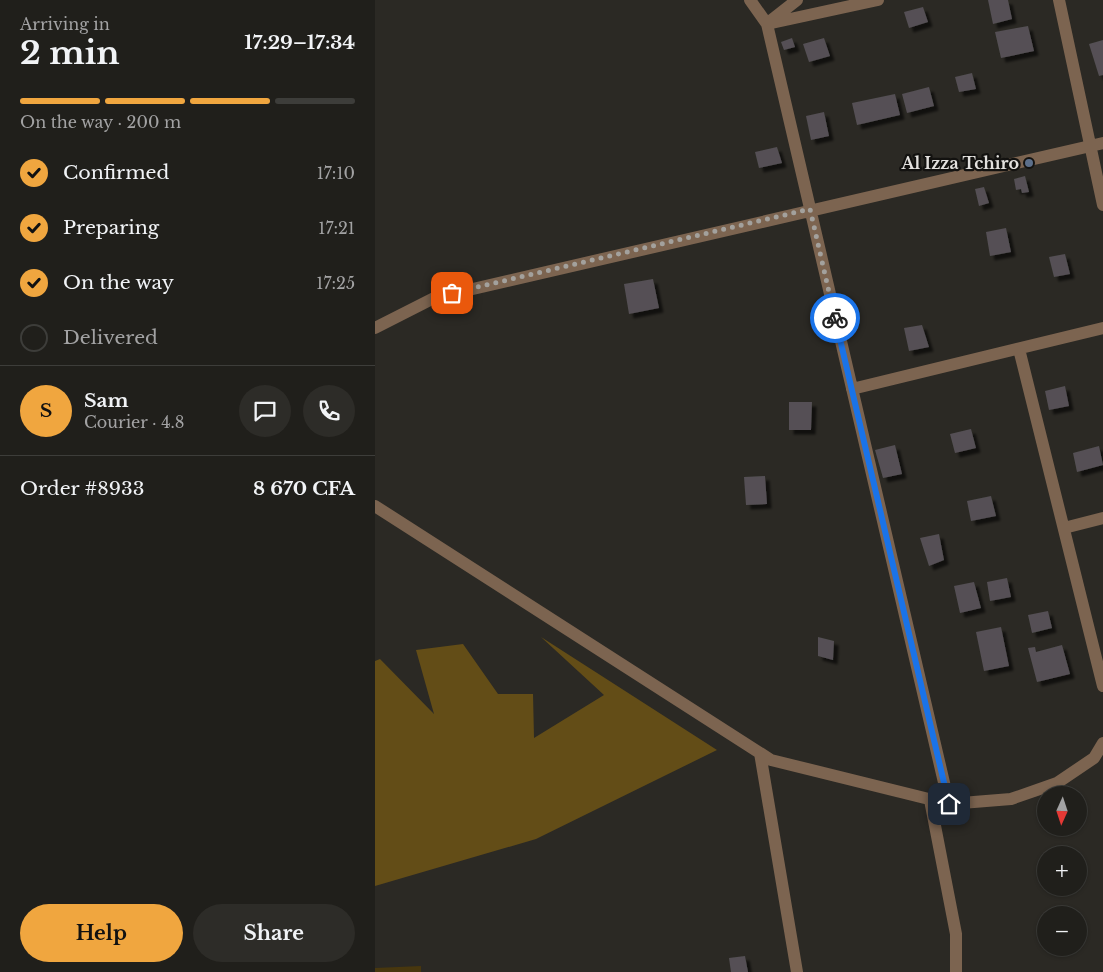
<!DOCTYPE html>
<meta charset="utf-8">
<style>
body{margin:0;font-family:"Libre Baskerville",serif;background:#2d2c28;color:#f1f3f6;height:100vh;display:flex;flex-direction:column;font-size:19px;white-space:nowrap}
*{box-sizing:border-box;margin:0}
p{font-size:16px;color:#a2a2a3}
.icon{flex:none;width:28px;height:28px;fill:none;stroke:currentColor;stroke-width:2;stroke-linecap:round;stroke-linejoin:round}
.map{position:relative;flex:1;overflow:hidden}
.details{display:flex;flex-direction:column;background:#201f1b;width:375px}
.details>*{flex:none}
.needle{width:32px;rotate:183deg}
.tools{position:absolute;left:662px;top:786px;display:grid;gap:10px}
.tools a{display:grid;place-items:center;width:50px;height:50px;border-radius:50%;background:#201f1b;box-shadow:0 1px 4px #0004,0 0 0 1px #3d3d3a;font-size:25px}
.pin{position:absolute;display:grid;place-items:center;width:42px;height:42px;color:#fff;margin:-21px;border-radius:10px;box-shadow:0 2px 8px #0006}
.courier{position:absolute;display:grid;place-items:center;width:50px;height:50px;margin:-25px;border:4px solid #1a73e8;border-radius:50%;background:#fff;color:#222;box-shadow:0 1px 6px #0007}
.headline em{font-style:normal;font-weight:800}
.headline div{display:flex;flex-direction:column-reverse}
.headline{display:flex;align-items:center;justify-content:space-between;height:85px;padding:0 20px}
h1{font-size:32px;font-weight:800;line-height:38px}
.bar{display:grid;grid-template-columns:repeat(4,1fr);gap:8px 5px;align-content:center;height:60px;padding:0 20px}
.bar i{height:6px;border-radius:4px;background:#3d3d3a}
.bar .selected{background:#f0a63f}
.bar p{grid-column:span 4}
.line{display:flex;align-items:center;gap:12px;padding:0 20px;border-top:1px solid #3d3d3a}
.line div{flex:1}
.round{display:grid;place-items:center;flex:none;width:52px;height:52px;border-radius:26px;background:#2d2c28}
ol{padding:0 20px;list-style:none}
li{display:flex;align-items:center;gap:15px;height:55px}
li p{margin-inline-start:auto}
li .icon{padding:5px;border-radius:50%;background:#f0a63f;color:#111;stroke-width:4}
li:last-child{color:#a2a2a3}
li i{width:28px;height:28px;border:2px solid #3d3d3a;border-radius:50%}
.primary-button{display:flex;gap:10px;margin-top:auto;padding:10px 20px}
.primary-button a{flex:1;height:58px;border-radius:30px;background:#f0a63f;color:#111;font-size:20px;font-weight:800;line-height:58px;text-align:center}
.primary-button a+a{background:#2d2c28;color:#f1f3f6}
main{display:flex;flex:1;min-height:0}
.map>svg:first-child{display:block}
</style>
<main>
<section class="details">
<div class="headline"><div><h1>2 min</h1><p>Arriving in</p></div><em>17:29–17:34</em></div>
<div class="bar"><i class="selected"></i><i class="selected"></i><i class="selected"></i><i></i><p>On the way · 200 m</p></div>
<ol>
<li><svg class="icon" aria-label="check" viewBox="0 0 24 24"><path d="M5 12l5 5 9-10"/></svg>Confirmed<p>17:10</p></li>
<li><svg class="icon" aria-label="check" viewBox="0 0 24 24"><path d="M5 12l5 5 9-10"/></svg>Preparing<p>17:21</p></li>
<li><svg class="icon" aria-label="check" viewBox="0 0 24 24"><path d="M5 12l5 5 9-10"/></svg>On the way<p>17:25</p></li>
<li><i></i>Delivered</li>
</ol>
<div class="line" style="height:90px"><b class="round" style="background:#f0a63f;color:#111">S</b><div><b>Sam</b><p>Courier · 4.8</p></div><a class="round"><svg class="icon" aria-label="chat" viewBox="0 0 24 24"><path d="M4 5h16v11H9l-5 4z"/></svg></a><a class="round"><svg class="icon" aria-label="phone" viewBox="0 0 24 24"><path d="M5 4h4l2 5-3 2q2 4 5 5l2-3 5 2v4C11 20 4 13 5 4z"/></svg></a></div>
<div class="line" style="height:65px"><div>Order #8933</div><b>8 670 CFA</b></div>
<div class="primary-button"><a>Help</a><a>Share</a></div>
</section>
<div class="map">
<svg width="728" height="972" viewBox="0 0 728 972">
<defs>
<filter id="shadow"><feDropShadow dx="4.5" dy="4.5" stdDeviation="1" flood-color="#0009"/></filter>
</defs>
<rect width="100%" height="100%" fill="#2b2924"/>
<!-- green -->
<path fill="#48370e" d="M46 966V972H0V968Z"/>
<!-- forest -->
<path fill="#634d17" d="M166 637 342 750 161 839 0 886V661L5 659 59 714 41 650 88 644 123 694H158L159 738 229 695Z"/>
<!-- building -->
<path fill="#545054" filter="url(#shadow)" d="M613 0H633L637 19 618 24Z
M548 7 553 22 534 28 529 12Z
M653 26 659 51 626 58 620 32Z
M417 38 420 47 409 50 406 42Z
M449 38 455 56 434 62 428 44Z
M728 40V75L724 76 714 44Z
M597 73 601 89 584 92 580 77Z
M554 87 559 106 532 113 527 94Z
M520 94 525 115 482 125 477 103Z
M449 112 454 136 436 140 431 116Z
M402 147 407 163 384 168 380 152Z
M650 176 654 192 647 193 646 189 641 190 639 179Z
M609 187 614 203 604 206 600 189Z
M631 228 636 252 615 256 611 232Z
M690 254 695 274 679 277 674 257Z
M278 279 284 308 254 314 249 284Z
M547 325 554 347 534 351 529 328Z
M690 386 694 406 674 410 670 391Z
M414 402H437L436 430H414Z
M596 429 601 448 580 453 575 434Z
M520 445 527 474 508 478 500 450Z
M724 446 728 465 702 472 698 453Z
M390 476 392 504 371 505 369 477Z
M616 496 621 516 596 521 592 501Z
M564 534 569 560 554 566 545 538Z
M632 578 636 597 615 601 612 582Z
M599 582 606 608 585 613 579 586Z
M673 611 677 628 657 633 653 615Z
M626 627 634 666 609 671 601 632Z
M443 637 459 641 458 660 443 656Z
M687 645 695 674 662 682 653 648 660 647 661 652Z
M370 956 373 972H356L354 958Z"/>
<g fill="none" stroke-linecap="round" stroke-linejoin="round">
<!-- minor -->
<path stroke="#7c6450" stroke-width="12" d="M375 0 392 24 574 804
M684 0 728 205
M394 22 422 0
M392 24 503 0
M0 328 59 298 728 143
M644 349 728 686
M477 389 728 328
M0 506 396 760 574 804 636 799 682 783 719 758 728 743
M689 528 728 518
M385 753 422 972
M555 800 581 934V972"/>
</g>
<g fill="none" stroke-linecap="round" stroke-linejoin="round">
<!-- done -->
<path stroke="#a3a19d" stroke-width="5" stroke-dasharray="0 9" d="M77 293 435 209 460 318"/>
<!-- route -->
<path stroke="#1a73e8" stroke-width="6" d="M460 318 574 804"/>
</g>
<!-- markers -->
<circle fill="#5c6f8a" stroke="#131210" stroke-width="2" cx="654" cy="163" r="5"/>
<g text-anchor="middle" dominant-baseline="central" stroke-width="4.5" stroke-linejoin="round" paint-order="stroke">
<!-- poi labels -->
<g font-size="16" font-weight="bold" fill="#e3e1de" stroke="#131210" text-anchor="end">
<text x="644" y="163">Al Izza Tchiro</text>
</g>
</g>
</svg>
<div class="tools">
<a><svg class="needle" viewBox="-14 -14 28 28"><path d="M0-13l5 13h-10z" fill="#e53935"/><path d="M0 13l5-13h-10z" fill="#a2a2a3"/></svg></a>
<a>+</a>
<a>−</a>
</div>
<div class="pin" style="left:77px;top:293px;background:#ea580c"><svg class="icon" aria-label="bag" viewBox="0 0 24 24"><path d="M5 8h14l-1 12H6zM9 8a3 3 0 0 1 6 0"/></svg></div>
<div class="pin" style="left:574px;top:804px;background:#1f2937"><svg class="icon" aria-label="home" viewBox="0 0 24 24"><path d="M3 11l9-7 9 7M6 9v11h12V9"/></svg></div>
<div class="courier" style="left:460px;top:318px"><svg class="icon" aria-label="bike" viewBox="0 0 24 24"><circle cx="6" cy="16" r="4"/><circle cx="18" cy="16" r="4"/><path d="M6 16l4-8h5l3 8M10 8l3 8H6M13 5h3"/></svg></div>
</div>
</main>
